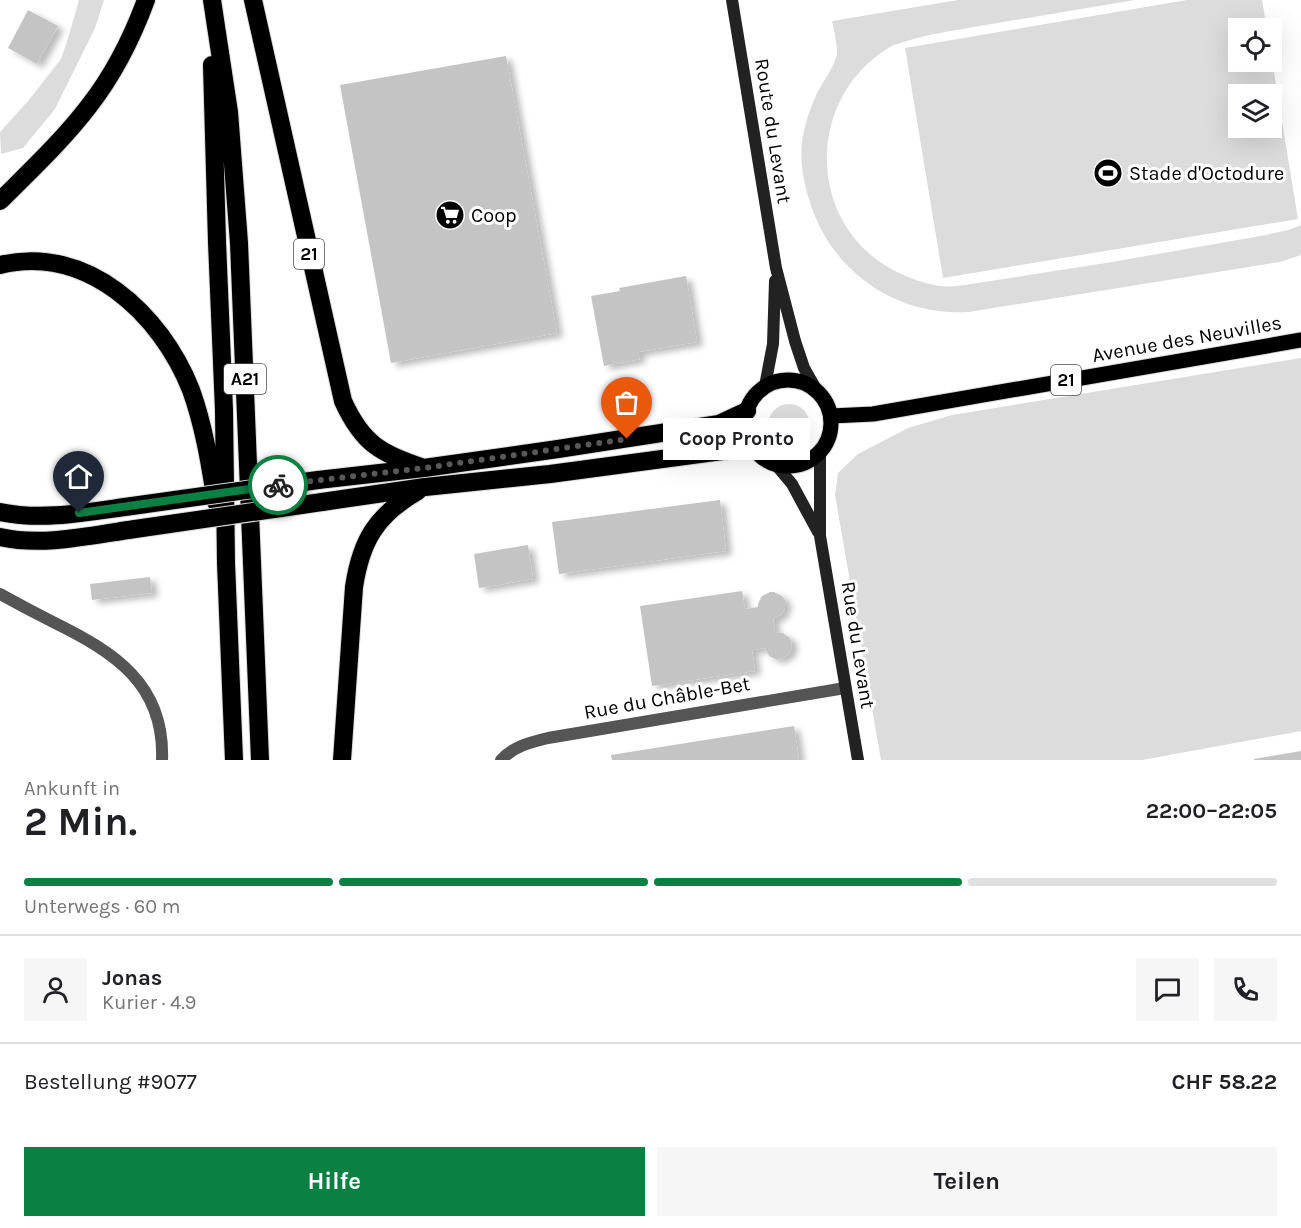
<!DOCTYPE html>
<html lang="de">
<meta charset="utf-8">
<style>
body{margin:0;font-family:Karla,sans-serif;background:#f6f6f6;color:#202124;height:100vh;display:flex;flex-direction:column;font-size:22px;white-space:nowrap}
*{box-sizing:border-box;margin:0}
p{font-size:20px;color:#757577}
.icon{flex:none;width:33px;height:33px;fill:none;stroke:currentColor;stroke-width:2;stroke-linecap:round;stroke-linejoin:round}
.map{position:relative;height:760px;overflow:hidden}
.drawer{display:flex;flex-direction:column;background:#fff;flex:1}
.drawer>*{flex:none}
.tools{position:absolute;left:1228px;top:18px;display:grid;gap:12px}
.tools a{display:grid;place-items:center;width:54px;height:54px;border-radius:0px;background:#fff;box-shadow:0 6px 24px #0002;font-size:30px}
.pin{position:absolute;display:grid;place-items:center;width:51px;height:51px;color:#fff;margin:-62px -26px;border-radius:50% 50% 50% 0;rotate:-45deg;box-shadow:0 0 6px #0007}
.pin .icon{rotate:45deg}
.courier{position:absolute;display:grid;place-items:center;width:60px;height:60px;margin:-30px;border:4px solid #0b8043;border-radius:50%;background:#fff;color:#222;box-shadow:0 2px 8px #0007}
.bubble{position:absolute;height:42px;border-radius:0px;background:#fff;box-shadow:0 6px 24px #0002;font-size:20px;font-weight:700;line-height:42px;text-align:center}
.overview em{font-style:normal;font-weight:700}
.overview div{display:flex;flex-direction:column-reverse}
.overview{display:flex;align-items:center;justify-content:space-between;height:102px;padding:0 24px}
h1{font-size:39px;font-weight:700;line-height:45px}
.bar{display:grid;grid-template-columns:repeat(4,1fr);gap:9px 6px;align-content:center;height:72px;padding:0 24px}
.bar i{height:8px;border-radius:4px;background:#e0e0e0}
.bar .selected{background:#0b8043}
.bar p{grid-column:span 4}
.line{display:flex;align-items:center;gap:15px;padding:0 24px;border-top:2px solid #e0e0e0}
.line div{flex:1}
.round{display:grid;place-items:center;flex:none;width:63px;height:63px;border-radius:0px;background:#f6f6f6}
.action{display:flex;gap:12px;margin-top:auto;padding:12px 24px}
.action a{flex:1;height:69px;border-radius:0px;background:#0b8043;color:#fff;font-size:24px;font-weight:700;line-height:69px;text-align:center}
.action a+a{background:#f6f6f6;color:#202124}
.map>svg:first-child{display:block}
</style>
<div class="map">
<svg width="1301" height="760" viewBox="0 0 1301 760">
<defs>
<filter id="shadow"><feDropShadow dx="6" dy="4" stdDeviation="3" flood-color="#0004"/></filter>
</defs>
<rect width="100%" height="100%" fill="#fff"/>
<!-- green -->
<path fill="#dcdcdc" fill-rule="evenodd" d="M79 0H104L95 28 55 109 23 148 1 154 0 132 29 100 61 59 69 35Z
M958 0H1135C1081 9 1027 18 974 27 951 31 929 34 907 41 902 43 895 44 890 47 800 101 807 236 906 276 923 283 940 288 958 286L1112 262 1266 235 1288 230 1301 225V255L1280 262 969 312C894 317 828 269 808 196 803 178 800 161 802 142 804 127 809 111 815 98 819 87 837 63 837 53 837 43 834 31 832 21Z
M1187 0H1262L1267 28H1239V62H1272V60L1298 219 943 278 905 48ZM1272 94V128H1239V94Z
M1301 358V731L1142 760H881L835 495 838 473 858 454 908 428 952 415Z
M768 425a21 21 0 1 1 42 0a21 21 0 1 1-42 0Z"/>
<!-- building -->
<path fill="#c4c4c4" filter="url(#shadow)" d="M28 10 58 26 37 64 8 48Z
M506 56 557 333 391 363 340 85Z
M686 276 697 342 638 352 640 359 604 366 591 296 620 291 619 288Z
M720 500 726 551 559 574 552 522Z
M528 545 533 579 479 588 474 554Z
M150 577 152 593 92 600 90 584Z
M742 591 745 609 758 607V604L762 596 770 592H774L782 596 785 600V608L781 615 773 619 775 632 783 633 790 638 792 646 789 654 778 660 769 656 765 648 752 650 755 671 652 686 640 606Z
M794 726 799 760H612L611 755Z
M1301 751V760H1254V759Z"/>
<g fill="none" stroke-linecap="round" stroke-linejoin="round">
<!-- primary casing -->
<g stroke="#dbdbdb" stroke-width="17">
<path id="primary" d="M745 423a43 43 0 1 1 86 0a43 43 0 1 1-86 0Z
M831 416 873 414 1301 340"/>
</g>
<!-- highway casing -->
<g stroke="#dbdbdb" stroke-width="20">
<path id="highway" d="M212 0 229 112 239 243 260 760
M253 0 343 401C363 445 381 453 424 468
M212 65 217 242 224 410 226 563 234 760
M0 201C31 170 63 140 89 106 114 74 132 38 146 0
M0 265C87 244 161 314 191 390 204 426 210 464 216 502
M318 480 424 468 558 449 719 424 747 411
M322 502 425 487 550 474 752 447
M0 512C43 521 88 512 132 506
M0 537C43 547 92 535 135 529
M342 760 354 587C361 541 376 515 418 491"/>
</g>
<!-- street -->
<path stroke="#555" stroke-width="12" d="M0 594C18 604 35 613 53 622 114 652 165 684 162 760
M501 760C514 746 531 742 548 738L845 688"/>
<!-- secondary -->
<path stroke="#222" stroke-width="12" d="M732 0 776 268 795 341 804 368 816 389
M765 386 773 344 775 281
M820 453V536L858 760
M776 465 792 484 818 532"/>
<!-- primary -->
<use href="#primary" stroke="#000" stroke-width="15"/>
<!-- highway -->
<use href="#highway" stroke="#000" stroke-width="18"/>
<!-- highway-bridge casing -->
<g stroke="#dbdbdb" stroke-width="20" stroke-linecap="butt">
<path id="highway-bridge" d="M132 506 318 480
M135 529 322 502"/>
</g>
<!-- highway-bridge -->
<use href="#highway-bridge" stroke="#000" stroke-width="18"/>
</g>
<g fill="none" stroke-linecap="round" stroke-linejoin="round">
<!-- done -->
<path stroke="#595959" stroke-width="6" stroke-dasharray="0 10.8" d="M278 485 424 468 627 439"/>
<!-- route -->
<path stroke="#0b8043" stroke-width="8" d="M79 513 278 485"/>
</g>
<!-- icons -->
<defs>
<g id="stadium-disc" transform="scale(1.5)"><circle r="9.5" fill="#000" stroke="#fff"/><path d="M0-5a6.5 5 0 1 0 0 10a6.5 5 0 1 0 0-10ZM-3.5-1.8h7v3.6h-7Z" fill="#fff"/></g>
<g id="supermarket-disc" transform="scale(1.5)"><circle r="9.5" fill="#000" stroke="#fff"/><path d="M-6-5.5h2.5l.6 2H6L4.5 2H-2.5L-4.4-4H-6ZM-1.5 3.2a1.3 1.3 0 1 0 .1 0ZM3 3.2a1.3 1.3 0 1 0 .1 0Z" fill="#fff"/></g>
</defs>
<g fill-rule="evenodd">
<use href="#stadium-disc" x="1108" y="173"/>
<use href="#supermarket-disc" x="450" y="215"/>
</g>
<g text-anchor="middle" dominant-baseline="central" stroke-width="6" stroke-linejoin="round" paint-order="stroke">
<!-- shield labels -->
<g fill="#fff" stroke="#4c4c4c" stroke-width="1.5">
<rect x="294" y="239" width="30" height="30" rx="4.5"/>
<rect x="224" y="364" width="42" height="30" rx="4.5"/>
<rect x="1051" y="365" width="30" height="30" rx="4.5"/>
</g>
<g font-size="18" font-weight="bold" fill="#000">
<text x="309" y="254">21</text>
<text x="245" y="379">A21</text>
<text x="1066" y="380">21</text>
</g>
<!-- street labels -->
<g font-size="20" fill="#000" stroke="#fff">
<text transform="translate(773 131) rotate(81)">Route du Levant</text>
<text transform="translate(1187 339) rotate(-10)">Avenue des Neuvilles</text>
<text transform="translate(858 645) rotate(81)">Rue du Levant</text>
<text transform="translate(667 698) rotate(-10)">Rue du Châble-Bet</text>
</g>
<!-- poi labels -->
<g font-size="20" fill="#000" stroke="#fff" text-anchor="start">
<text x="1129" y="173">Stade d'Octodure</text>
<text x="471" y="215">Coop</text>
</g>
</g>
</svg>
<div class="tools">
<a><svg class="icon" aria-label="locate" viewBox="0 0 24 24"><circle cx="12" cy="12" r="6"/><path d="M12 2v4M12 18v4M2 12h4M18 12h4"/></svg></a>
<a><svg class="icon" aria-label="layers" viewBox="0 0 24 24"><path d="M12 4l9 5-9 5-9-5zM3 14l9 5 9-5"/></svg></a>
</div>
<div class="pin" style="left:627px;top:439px;background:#ea580c"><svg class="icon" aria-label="bag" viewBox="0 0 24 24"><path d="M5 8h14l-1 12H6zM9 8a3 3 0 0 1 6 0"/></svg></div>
<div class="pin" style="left:79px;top:513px;background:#1f2937"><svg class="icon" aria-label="home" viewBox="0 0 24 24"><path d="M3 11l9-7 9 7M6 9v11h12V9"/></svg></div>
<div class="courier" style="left:278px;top:485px"><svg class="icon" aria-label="bike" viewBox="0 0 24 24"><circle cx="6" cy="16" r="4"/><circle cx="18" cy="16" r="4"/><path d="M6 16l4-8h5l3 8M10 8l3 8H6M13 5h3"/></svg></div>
<div class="bubble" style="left:663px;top:418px;width:147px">Coop Pronto</div>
</div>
<section class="drawer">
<div class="overview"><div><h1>2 Min.</h1><p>Ankunft in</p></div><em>22:00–22:05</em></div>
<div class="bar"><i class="selected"></i><i class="selected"></i><i class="selected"></i><i></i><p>Unterwegs · 60 m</p></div>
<div class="line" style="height:108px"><a class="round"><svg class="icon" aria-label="person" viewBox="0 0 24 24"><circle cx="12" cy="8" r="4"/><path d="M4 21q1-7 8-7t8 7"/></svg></a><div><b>Jonas</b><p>Kurier · 4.9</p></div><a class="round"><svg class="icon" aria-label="chat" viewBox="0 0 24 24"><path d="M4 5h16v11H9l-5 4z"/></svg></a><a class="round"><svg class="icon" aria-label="phone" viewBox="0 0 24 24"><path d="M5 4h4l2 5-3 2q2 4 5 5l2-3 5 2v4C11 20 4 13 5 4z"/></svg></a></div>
<div class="line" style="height:78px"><div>Bestellung #9077</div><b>CHF 58.22</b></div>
<div class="action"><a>Hilfe</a><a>Teilen</a></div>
</section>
